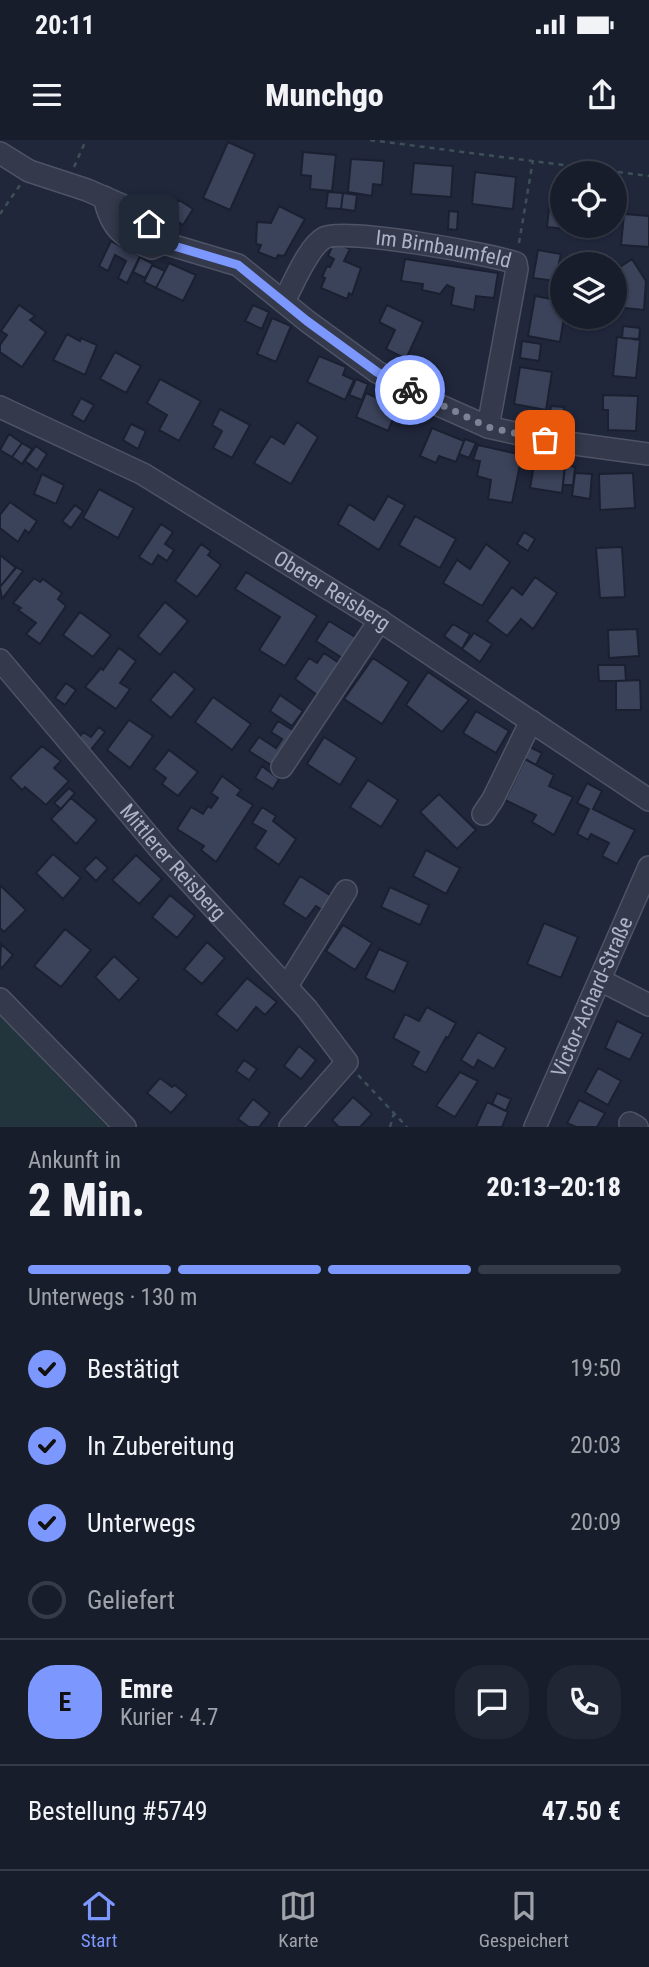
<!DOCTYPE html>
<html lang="de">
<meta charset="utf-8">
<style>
body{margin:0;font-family:"Roboto Condensed",sans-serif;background:#212634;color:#f1f3f6;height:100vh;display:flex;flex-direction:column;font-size:26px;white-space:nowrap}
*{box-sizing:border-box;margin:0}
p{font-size:23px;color:#9fa2a9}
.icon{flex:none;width:38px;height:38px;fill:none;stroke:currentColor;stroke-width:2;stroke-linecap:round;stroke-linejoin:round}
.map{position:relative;height:987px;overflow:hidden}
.panel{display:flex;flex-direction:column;background:#181d2c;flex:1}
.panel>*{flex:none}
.fabs{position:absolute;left:550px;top:21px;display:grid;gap:14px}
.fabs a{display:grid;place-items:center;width:77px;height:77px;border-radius:50%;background:#181d2c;box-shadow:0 2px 5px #0004,0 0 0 2px #363b48;font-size:35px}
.pin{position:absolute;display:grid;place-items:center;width:60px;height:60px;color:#fff;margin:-30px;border-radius:14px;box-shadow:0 4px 10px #0006}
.courier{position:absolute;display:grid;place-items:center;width:70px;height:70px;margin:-35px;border:5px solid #7c98fe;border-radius:50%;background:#fff;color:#222;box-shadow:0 2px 9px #0007}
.headline em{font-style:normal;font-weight:800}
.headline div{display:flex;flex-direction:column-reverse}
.headline{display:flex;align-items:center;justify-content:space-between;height:119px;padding:0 28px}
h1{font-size:46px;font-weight:800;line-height:52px}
.bar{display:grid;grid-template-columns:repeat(4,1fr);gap:10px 7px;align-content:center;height:84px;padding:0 28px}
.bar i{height:9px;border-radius:5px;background:#363b48}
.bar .on{background:#7c98fe}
.bar p{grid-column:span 4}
.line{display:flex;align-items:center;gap:18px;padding:0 28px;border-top:2px solid #363b48}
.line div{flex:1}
.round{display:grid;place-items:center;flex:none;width:74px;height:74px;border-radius:28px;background:#212634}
ol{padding:0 28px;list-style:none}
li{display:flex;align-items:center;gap:21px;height:77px}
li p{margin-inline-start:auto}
li .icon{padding:7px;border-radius:50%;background:#7c98fe;color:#111;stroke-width:4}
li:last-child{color:#9fa2a9}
li i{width:38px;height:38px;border:4px solid #363b48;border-radius:50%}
.status{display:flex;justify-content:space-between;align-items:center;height:49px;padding:0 35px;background:#181d2c;direction:ltr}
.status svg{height:19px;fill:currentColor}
header{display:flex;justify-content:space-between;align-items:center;height:91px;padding:0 28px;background:#181d2c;font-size:32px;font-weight:800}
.tabs{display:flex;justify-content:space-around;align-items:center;height:98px;border-top:2px solid #363b48;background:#181d2c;font-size:19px;color:#9fa2a9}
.tabs a{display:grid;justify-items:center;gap:4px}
.tabs .on{color:#7c98fe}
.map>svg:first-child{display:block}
</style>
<div class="status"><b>20:11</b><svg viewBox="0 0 49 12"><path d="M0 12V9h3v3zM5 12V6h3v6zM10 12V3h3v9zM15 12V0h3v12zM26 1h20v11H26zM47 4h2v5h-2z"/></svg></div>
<header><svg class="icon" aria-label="menu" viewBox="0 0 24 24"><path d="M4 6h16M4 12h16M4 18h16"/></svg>Munchgo<svg class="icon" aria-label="share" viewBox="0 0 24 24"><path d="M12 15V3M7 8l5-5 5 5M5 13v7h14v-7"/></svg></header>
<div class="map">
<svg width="649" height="987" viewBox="0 0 649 987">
<rect width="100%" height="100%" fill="#20273b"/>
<!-- green -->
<path fill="#22343c" d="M0 876 107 987H0Z"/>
<!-- building -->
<path fill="#3b435b" stroke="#1b2031" stroke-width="2" d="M228 2 255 14 230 70 203 58Z
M303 12 336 15 332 51 310 49 311 36 301 35Z
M351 19 384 21 382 45 373 44 372 56 348 52Z
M414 23 453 26 451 57 411 54Z
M475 32 516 37 513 69 472 64Z
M552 44 562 45V86H576V90L547 87Z
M328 52 343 53 341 69 326 68Z
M343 53 357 55 355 71 341 69Z
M179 60 193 69 183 85 169 76Z
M279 66 305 79 284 116 278 115 276 119 258 112 261 105 256 104 257 82 271 83Z
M449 71 458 72 457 90 448 89Z
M624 74 649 76V107L621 105Z
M111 101 140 116 127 143 118 138 126 121 115 115 108 131 99 126Z
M334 102 350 109 344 121 361 128 352 155 349 153 347 159 321 148 325 138 322 137 327 126 330 127 334 119 328 116Z
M538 110 561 114 555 141 533 138Z
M140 117 153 124 145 138 133 132Z
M405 119 498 133 494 158 476 156 474 170 451 165 454 148 447 145 440 154 422 150 423 144 401 141Z
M632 119 646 141 644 170 616 167 614 131Z
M169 123 196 135 183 161 156 148Z
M152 125 165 131 156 148 144 142Z
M535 156 562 161V177H564L560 202 528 196Z
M19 165 35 176 30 180 46 192 22 227 0 212V205L7 195 1 191Z
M253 165 269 172 262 189 245 181Z
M387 165 423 182 406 219 386 209 395 190 379 182Z
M272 178 291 186 276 222 257 214Z
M623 186 640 188 639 199 622 198Z
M67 194 80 201 81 198 97 205 85 235 53 220Z
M617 197 640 200 636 238 613 236Z
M522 201 541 204 539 221 520 218Z
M115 212 141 226 126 253 100 239Z
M319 216 346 227 343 235 354 240 345 260 307 242Z
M520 227 552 232 546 270 514 264Z
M160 239 201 261 179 301 159 290 167 275 147 263Z
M356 239 368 244 362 260 349 255Z
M366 253 398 267 388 291 356 277Z
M603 255 638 256 636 291 608 290V270H603Z
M81 258 94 265 84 282 72 275Z
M551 266 564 267 562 284 549 283Z
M220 269 250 285 232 318 213 308 222 291 212 285Z
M297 282 318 297 291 344 254 323 271 296 284 304Z
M131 284 146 291 138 309 123 300Z
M432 288 464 301 456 322 439 316 436 323 420 316Z
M9 294 22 303 12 317 0 310Z
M465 299 476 303 469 318 459 314Z
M22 303 32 309 22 324 12 317Z
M478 305 522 315 512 363 488 359 491 340 477 336 480 321 473 320Z
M36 306 47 314 37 330 25 321Z
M535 319 565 325 562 353 530 348Z
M565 325 575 327 573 345H563Z
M575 333 592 334 590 359 572 356Z
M633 333 635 368 600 370 599 334Z
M42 334 64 345 56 364 34 354Z
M99 349 134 368 118 398 83 378Z
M388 356 405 365 379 410 338 384 349 364 374 380Z
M10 362 37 381 29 393 25 390 18 402 0 388V375Z
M75 365 83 371 71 388 62 381Z
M415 376 456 399 440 428 399 405Z
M161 384 173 392 165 404 174 410 167 421 158 415 152 425 139 417Z
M524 392 535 399 528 411 517 404Z
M201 404 211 411 208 415 221 425 197 457 175 441Z
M486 404 510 422 482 466 443 443 457 420 470 429Z
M622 407 625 457 600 458 596 408Z
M0 415 16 428 0 447Z
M16 427 23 431 2 459 0 447Z
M246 432 317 476 285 526 259 510 280 477 235 449Z
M535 437 557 453 533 489 521 479 507 496 487 481 512 447 522 455Z
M34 438 40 442 43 439 62 453 58 459 66 466 40 504 26 494 36 483 18 470 21 468 13 463Z
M165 462 188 481 160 515 138 496Z
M80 472 111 495 93 517 63 495Z
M329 481 360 500 347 521 316 501Z
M453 484 470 494 462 509 444 496Z
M637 489 639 516 609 518 608 490Z
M474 493 492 504 480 522 462 509Z
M119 508 136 521 120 543 130 549 116 569 85 547 101 528 103 530Z
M324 513 342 525 320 557 295 539 309 518 317 523Z
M373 518 409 542 382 584 344 559Z
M598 525H625L626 541H599Z
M174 531 195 549 171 578 150 560Z
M428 532 469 560 442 592 406 565Z
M640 540 641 570H616V541Z
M66 543 76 550 65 565 55 558Z
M280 555 303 571 292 586 270 571Z
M213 557 251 584 232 610 195 582Z
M476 571 509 591 496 613 463 593Z
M129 580 153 596 130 628 107 610Z
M278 581 296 592 282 611 280 610 271 625 249 611 259 597 276 608 282 599 271 592Z
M99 587 105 592 89 612 76 602 83 592 91 597Z
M324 597 357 618 340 645 307 624Z
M524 604 542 613 536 625 525 619 523 623 516 620Z
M42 606 61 621 54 628 69 641 46 665 25 647 22 650 10 638Z
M169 610 198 632 178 656 162 644 166 638 154 629Z
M525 619 554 635 549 646 573 657 554 695 532 682 536 675 505 660Z
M262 626 279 639 273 649 255 638Z
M222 636 241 650 237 655 253 665 216 722 201 710 204 706 177 689 191 667 203 674 208 666 211 668 218 658 211 653Z
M368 640 398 660 381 687 350 667Z
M587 643 602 651 593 669 635 690 617 724 602 716 609 703 591 694 588 700 577 694 589 669 577 663Z
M69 648 75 653 61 669 54 663Z
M439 654 476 690 457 709 420 672Z
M71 658 97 680 76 704 51 679Z
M262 667 276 676 273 681 296 699 279 725 255 708 266 691 252 683Z
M426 710 460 728 446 754 413 736Z
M53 714 81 738 63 759 36 733Z
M136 715 162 739 139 764 112 740Z
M96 717 108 728 96 741 84 729Z
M300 736 336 759 327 773 316 766 306 779 283 764Z
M0 745 26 770 4 792 0 788Z
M390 747 429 765 420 785 381 767Z
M170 755 195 776 177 798 152 777Z
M544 783 578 797 561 838 527 824Z
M343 785 372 803 355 830 326 811Z
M65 789 91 810 61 847 34 826Z
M207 802 225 818 202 844 184 829Z
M1 804 13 815 2 828 0 826Z
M379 809 408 822 394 852 365 838Z
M114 816 139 839 119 861 95 837Z
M247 838 277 862 265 875 256 867 237 891 216 874Z
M427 867 456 883 448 898 446 897 426 933 412 925 419 912 393 898 405 874 419 881Z
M617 881 643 894 630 920 605 908Z
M478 892 506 908 494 929 478 920 474 928 461 920Z
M299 906 316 920 301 939 284 926Z
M244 920 257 929 249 940 236 931Z
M598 928 621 941 608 965 585 952Z
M460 932 478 941 455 977 436 966Z
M160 938 172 947 175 945 187 955 171 973 147 953Z
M497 953 511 959 506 971 492 964Z
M353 957 372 974 360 987H339L332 980Z
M253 959 270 973 259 987H249L238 979Z
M579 960 605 973 597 987H576L567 983Z
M487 962 508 972 502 987H476Z"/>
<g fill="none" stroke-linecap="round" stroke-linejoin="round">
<!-- minor casing -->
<g stroke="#4e5465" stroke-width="24">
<g id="minor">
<path d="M0 13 29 31 87 50 126 67 149 84 164 103 238 125 307 181 377 232 434 263 488 287 545 300 649 314"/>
<path d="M104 57C111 88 122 98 152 108L164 103"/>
<path id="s1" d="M284 161C293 145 308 107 324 98 343 87 490 114 516 123L517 129 488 287"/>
<path id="s2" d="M0 267 143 334 376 478 649 660"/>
<path id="s3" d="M0 520 163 713 307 869 347 922 290 987"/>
<path d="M282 627 380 480"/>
<path d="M483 674 493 659 531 581"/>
<path d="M600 840 649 865"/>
<path d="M287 846 346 751"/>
<path d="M0 859 125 987"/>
<path d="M630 983 637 987"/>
<path id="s4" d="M535 987 649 727"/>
</g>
</g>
<!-- path -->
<path stroke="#3c5056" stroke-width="2.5" stroke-dasharray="5 5" stroke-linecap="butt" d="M370 0 649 36
M74 27 86 0
M0 74 20 45
M519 103 533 20
M358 935 407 987
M390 987 394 973"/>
<!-- minor -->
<use href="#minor" stroke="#34394b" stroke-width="21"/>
</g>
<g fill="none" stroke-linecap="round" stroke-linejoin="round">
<!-- done -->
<path stroke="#7c8396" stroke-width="7" stroke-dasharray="0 12.6" d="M410 250 488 287 545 300"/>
<!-- route -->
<path stroke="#7c98fe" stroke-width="9" d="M149 84 164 103 238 125 307 181 377 232 410 250"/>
</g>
<g text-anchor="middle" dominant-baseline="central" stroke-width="6" stroke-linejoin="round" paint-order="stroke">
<!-- street labels -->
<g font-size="21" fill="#aeb4c7" stroke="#191f2f">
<text stroke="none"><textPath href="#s1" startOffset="196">Im Birnbaumfeld</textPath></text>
<text stroke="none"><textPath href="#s2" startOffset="380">Oberer Reisberg</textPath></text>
<text stroke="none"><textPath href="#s3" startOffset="266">Mittlerer Reisberg</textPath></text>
<text stroke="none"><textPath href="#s4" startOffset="142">Victor-Achard-Straße</textPath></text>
</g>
</g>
</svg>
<div class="fabs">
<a><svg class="icon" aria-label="locate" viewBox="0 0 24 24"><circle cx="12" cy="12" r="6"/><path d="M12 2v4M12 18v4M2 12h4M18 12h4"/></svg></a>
<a><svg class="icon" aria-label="layers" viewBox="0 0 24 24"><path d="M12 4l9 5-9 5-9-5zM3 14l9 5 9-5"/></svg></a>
</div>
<div class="pin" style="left:545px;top:300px;background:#ea580c"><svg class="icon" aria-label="bag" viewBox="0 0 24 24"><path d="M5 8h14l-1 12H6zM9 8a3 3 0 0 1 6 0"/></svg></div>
<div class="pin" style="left:149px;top:84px;background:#1f2937"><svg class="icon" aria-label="home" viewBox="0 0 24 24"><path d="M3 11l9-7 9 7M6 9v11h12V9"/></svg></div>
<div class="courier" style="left:410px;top:250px"><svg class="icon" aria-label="bike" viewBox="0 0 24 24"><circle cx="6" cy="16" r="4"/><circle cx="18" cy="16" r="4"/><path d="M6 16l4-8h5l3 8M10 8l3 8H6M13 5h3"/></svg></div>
</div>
<section class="panel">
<div class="headline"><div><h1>2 Min.</h1><p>Ankunft in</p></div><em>20:13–20:18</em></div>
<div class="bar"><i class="on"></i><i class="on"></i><i class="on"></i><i></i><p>Unterwegs · 130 m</p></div>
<ol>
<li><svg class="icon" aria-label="check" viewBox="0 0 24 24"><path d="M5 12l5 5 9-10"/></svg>Bestätigt<p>19:50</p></li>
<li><svg class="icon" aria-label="check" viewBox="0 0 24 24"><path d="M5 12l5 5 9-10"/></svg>In Zubereitung<p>20:03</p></li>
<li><svg class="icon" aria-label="check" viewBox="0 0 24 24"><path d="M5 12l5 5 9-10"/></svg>Unterwegs<p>20:09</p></li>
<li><i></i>Geliefert</li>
</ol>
<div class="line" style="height:126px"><b class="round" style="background:#7c98fe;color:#111">E</b><div><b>Emre</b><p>Kurier · 4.7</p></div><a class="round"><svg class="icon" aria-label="chat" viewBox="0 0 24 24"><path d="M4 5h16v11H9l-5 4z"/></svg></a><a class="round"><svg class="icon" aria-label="phone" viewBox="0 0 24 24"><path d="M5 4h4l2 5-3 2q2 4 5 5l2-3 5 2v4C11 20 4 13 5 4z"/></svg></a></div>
<div class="line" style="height:91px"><div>Bestellung #5749</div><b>47.50 €</b></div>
</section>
<nav class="tabs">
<a class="on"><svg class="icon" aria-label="home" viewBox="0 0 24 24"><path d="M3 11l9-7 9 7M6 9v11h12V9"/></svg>Start</a>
<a><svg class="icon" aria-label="map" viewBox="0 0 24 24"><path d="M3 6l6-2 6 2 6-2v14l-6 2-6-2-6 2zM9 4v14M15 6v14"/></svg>Karte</a>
<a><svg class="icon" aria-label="saved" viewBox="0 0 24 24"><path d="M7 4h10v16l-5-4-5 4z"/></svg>Gespeichert</a>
</nav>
